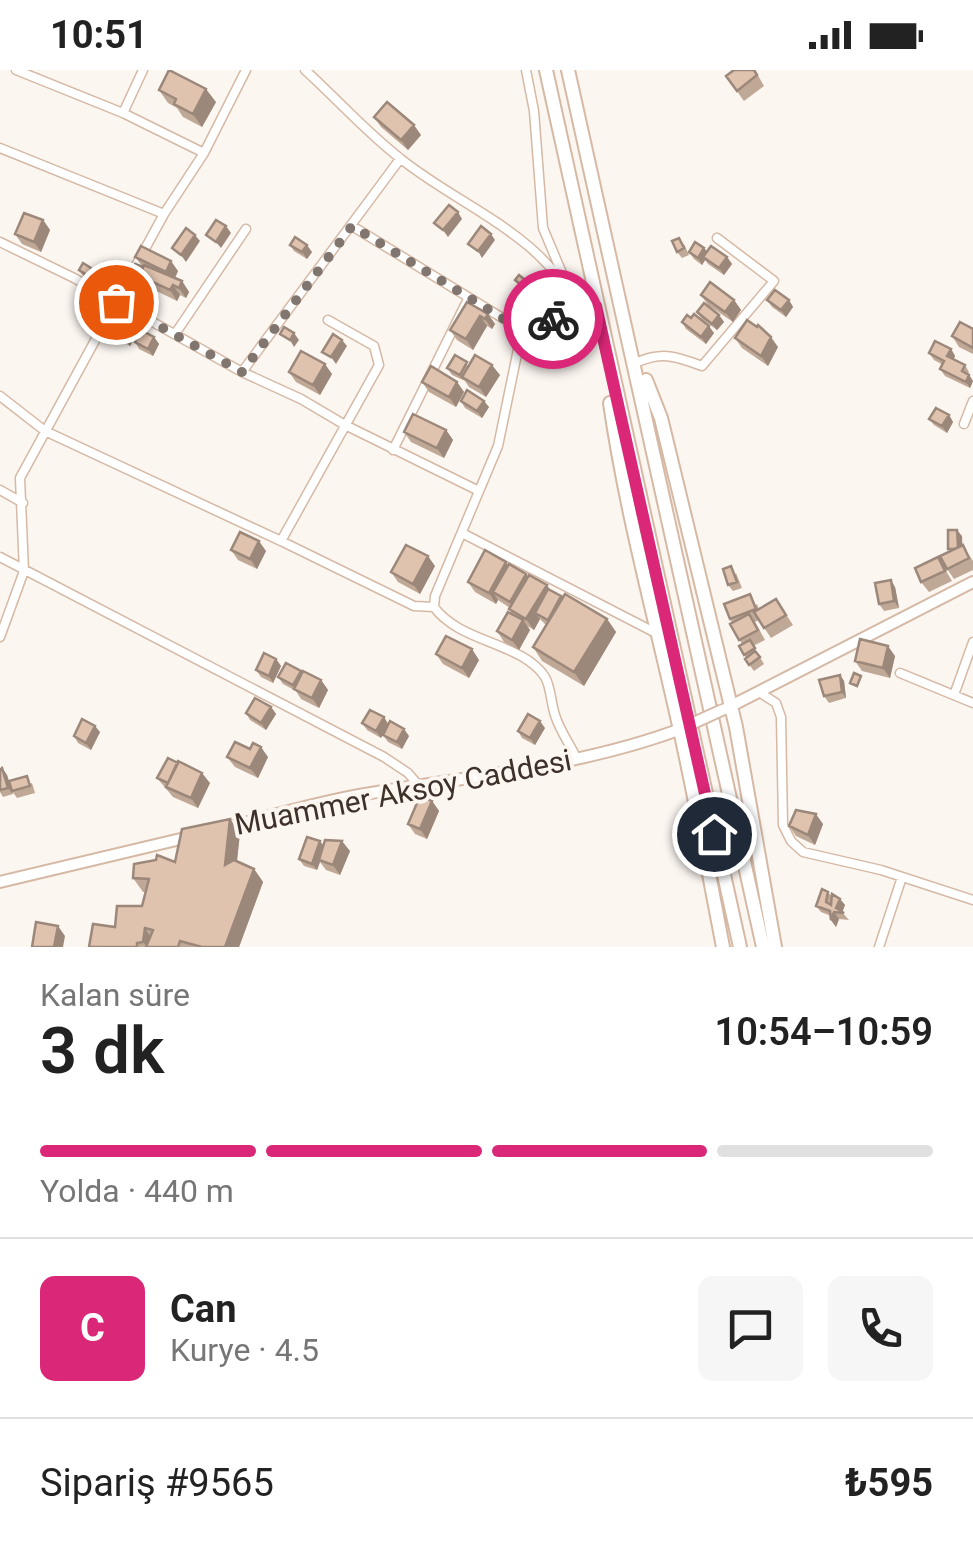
<!DOCTYPE html>
<html lang="tr">
<meta charset="utf-8">
<style>
body{margin:0;font-family:Roboto,sans-serif;background:#f6f6f6;color:#222;height:100vh;display:flex;flex-direction:column;font-size:38px;white-space:nowrap}
*{box-sizing:border-box;margin:0}
p{font-size:32px;color:#767676}
.icon{flex:none;width:55px;height:55px;fill:none;stroke:currentColor;stroke-width:2;stroke-linecap:round;stroke-linejoin:round}
.map{position:relative;height:877px;overflow:hidden}
.details{display:flex;flex-direction:column;background:#fff;flex:1}
.details>*{flex:none}
.pin{position:absolute;display:grid;place-items:center;width:85px;height:85px;color:#fff;margin:-42px;border:5px solid #fff;border-radius:50%;box-shadow:0 2px 10px #0007}
.courier{position:absolute;display:grid;place-items:center;width:100px;height:100px;margin:-50px;border:8px solid #db2777;border-radius:50%;background:#fff;color:#222;box-shadow:0 2px 12px #0007}
.overview em{font-style:normal;font-weight:600}
.overview div{display:flex;flex-direction:column-reverse}
.overview{display:flex;align-items:center;justify-content:space-between;height:170px;padding:0 40px}
h1{font-size:65px;font-weight:600;line-height:75px}
.bar{display:grid;grid-template-columns:repeat(4,1fr);gap:15px 10px;align-content:center;height:120px;padding:0 40px}
.bar i{height:12px;border-radius:8px;background:#e0e0e0}
.bar .selected{background:#db2777}
.bar p{grid-column:span 4}
.line{display:flex;align-items:center;gap:25px;padding:0 40px;border-top:2px solid #e0e0e0}
.line div{flex:1}
.round{display:grid;place-items:center;flex:none;width:105px;height:105px;border-radius:15px;background:#f6f6f6}
.status{display:flex;justify-content:space-between;align-items:center;height:70px;padding:0 50px;background:#fff;direction:ltr}
.status svg{height:28px;fill:currentColor}
.map>svg:first-child{display:block}
</style>
<div class="status"><b>10:51</b><svg viewBox="0 0 49 12"><path d="M0 12V9h3v3zM5 12V6h3v6zM10 12V3h3v9zM15 12V0h3v12zM26 1h20v11H26zM47 4h2v5h-2z"/></svg></div>
<div class="map">
<svg width="973" height="877" viewBox="0 0 973 877">
<rect width="100%" height="100%" fill="#fcf6f1"/>
<g fill="none" stroke-linecap="round" stroke-linejoin="round">
<!-- street casing -->
<g stroke="#d5b9a5" stroke-width="11">
<path id="street" d="M16 0 123 43 204 83
M305 0C337 29 367 63 401 89 462 138 546 165 578 241L596 236
M526 0 534 41 543 158 567 215
M123 43 143 0
M0 78 164 144
M352 156 522 260
M0 172 74 208 242 302 301 329 345 355 479 421
M328 250 374 276 379 295 281 471 414 536 434 537
M175 264 246 159
M638 292C663 281 678 287 702 296L774 211 717 168
M242 302 400 89
M0 326 45 361 281 471
M964 354 973 331
M393 380 468 229
M0 420 23 433
M462 463 656 563
M0 487 384 687 408 703 420 717
M0 567 24 501 20 408 164 144 204 83 246 0
M900 603 973 633
M759 622 776 633 781 647 783 755 791 771 803 782 881 800 973 830
M954 625 973 572
M576 687C569 673 559 659 555 645 551 634 551 617 545 607 522 572 460 573 434 537L435 526 498 376 522 260 578 241
M879 877 902 807"/>
</g>
<!-- secondary casing -->
<g stroke="#d5b9a5" stroke-width="14">
<path id="secondary" d="M725 639 973 512
M225 758C271 746 318 732 365 724 472 706 585 696 686 657
M0 812 189 767"/>
</g>
<!-- highway casing -->
<g stroke="#d5b9a5" stroke-width="16">
<path id="highway" d="M546 0 740 877
M568 0 763 877
M646 310 661 348 736 657 775 877
M610 333C626 444 656 551 680 660 696 732 709 805 723 877"/>
</g>
<!-- street -->
<use href="#street" stroke="#fff" stroke-width="8"/>
<!-- secondary -->
<use href="#secondary" stroke="#fff" stroke-width="10"/>
<!-- highway -->
<use href="#highway" stroke="#fff" stroke-width="12"/>
<!-- secondary-bridge casing -->
<g stroke="#d5b9a5" stroke-width="14" stroke-linecap="butt">
<path id="secondary-bridge" d="M687 656 722 640"/>
</g>
<!-- secondary-bridge -->
<use href="#secondary-bridge" stroke="#fff" stroke-width="10"/>
</g>
<!-- wall -->
<path fill="#c0a896" d="M734 0H755L764 16 744 31 726 6Z
M159 20 216 32 202 57 183 47 177 38 168 33Z
M374 47 421 65 408 80 381 57Z
M43 150 50 160 41 182 22 174 15 164Z
M684 174 689 185 682 188 677 182Z
M290 175 312 182 307 189 294 181Z
M704 178 707 182 727 187 732 194 724 205 708 194 705 190 702 195 694 189 689 182Z
M135 187 178 201 175 208 182 211 189 222 186 228 180 225 177 231 136 211 131 204 143 197Z
M79 200 99 206 95 214 84 207Z
M701 225 734 230 741 240 733 252 708 235Z
M767 230H789L793 237 786 247 772 237Z
M697 242 719 245 724 252 717 260 702 249Z
M488 244 495 254 492 259 487 256 473 280 457 270 450 260Z
M682 252 714 263 706 274 686 259Z
M559 254 564 261 567 273 557 275 552 268Z
M106 256 140 258 130 276 113 266Z
M542 256 549 266 551 278 539 291 523 284 516 274Z
M973 259V284L959 277 952 266Z
M154 267 159 274 153 286 139 279 135 272Z
M735 268 778 277 768 296 742 278Z
M951 279 955 286 953 290 965 295 969 302 968 304 973 311 970 318 945 306 940 299 943 295 934 290 929 283Z
M469 295 500 305 486 327 469 317 465 311 452 305 447 298Z
M289 302 332 304 320 325 296 312Z
M422 312H457L464 322 456 337 429 322Z
M461 331 489 337 482 348 465 338Z
M949 345 953 352 947 363 934 355 929 349Z
M446 360 453 370 444 388 411 372 404 362Z
M962 466V475L973 491V500L954 509 947 499 950 481 948 479Z
M231 480 266 481 257 499 238 490Z
M938 487 952 511 929 522 921 512Z
M508 495 526 504 528 507 562 528 607 549 616 562 584 616 542 591 533 577 546 555 540 549 534 560 527 556 530 560 519 580 504 572 497 561 512 544 509 539 510 538 498 530 496 534 475 522 468 512Z
M435 496 420 524 398 512 391 502Z
M736 503 742 518 733 521 728 515Z
M895 517 899 538 884 541 879 534Z
M776 529 793 555 771 568 759 550 755 552 765 570 753 576 764 594 754 601 745 589 746 588 739 576 742 574 730 554 732 553 730 549 757 534 759 539Z
M436 584 479 590 469 608 443 594Z
M895 586 890 608 862 601 855 591Z
M276 589 281 596 273 613 261 607 256 600Z
M301 601 321 610 328 620 319 638 301 629 296 621 283 614 278 607Z
M840 605 844 611 846 628 829 633 824 626Z
M271 637 276 644 266 660 250 650 246 643Z
M384 647 388 654 381 668 367 660 362 653Z
M545 658 535 675 522 668 518 661Z
M100 662 91 680 78 673 74 666Z
M383 665 409 666 402 679 388 672Z
M227 687H268L258 708 235 697Z
M2 698 7 705 13 724 3 727 0 722V700Z
M157 708 210 713 198 738 173 727Z
M32 713 35 723 17 728 12 721Z
M432 731 439 741 427 769 415 764 408 754Z
M230 749 240 763 237 791 254 799 263 812 239 877H89L142 836 146 822H143L133 808 175 792Z
M823 754 815 775 796 766 789 756Z
M323 776 350 781 340 805 326 800 320 792 317 800 304 796 299 789Z
M828 822 832 827 840 829 845 835 842 842 849 850 839 849 836 857 831 850V846L821 842 816 836Z"/>
<!-- shaded-wall -->
<path fill="#9c887a" d="M206 19 216 32 202 57 193 44Z
M414 55 421 65 408 80 401 70Z
M458 142 462 149 448 167 443 160Z
M43 150 50 160 41 182 34 172Z
M226 156 231 163 221 178 216 172Z
M491 164 495 170 482 188 478 181Z
M195 165 200 171 186 192 181 185Z
M307 175 312 182 307 189 302 182Z
M704 178 709 184 702 195 698 188Z
M727 187 732 194 724 205 719 198Z
M171 191 178 201 173 212 166 202Z
M94 200 99 206 95 214 90 207Z
M182 211 189 222 186 228 179 218Z
M529 213 534 220 530 225 525 218Z
M173 215 180 225 177 231 170 220Z
M734 230 741 240 733 252 725 242Z
M789 230 793 237 786 247 781 240Z
M488 244 495 254 492 259 485 249Z
M719 245 724 252 717 260 712 254Z
M480 246 487 256 473 280 466 269Z
M133 248 140 258 130 276 123 266Z
M542 256 549 266 551 278 539 291 532 281Z
M709 256 714 263 706 274 701 267Z
M294 263 299 270 294 277 290 270Z
M154 267 159 274 153 286 148 279Z
M771 267 778 277 768 296 761 286Z
M342 270 347 276 336 294 331 287Z
M951 279 955 286 952 293 947 286Z
M325 294 332 304 320 325 313 315Z
M492 295 500 305 486 327 479 317Z
M969 305 973 311 970 318 966 312Z
M457 312 464 322 456 337 449 327Z
M484 331 489 337 482 348 477 341Z
M949 345 953 352 947 363 942 356Z
M446 360 453 370 444 388 437 378Z
M957 460 962 466 963 486 958 479Z
M259 471 266 481 257 499 250 489Z
M428 486 435 496 420 524 413 514Z
M506 492 514 502 493 522 498 530 496 534 489 523Z
M526 504 533 514 517 542 510 532Z
M891 510 895 517 899 538 894 531Z
M547 515 554 526 535 543 540 549 534 560 526 549Z
M607 549 616 562 584 616 574 602Z
M523 550 530 560 519 580 512 570Z
M888 576 895 586 890 608 883 598Z
M472 579 479 590 469 608 462 598Z
M276 589 281 596 273 613 269 606Z
M840 605 844 611 846 628 842 622Z
M321 610 328 620 319 638 312 628Z
M271 637 276 644 266 660 261 653Z
M384 647 388 654 381 668 376 661Z
M540 651 545 658 535 675 530 668Z
M95 656 100 662 91 680 86 673Z
M404 659 409 666 402 679 397 672Z
M261 677 268 687 258 708 250 698Z
M2 698 7 705 13 724 8 718Z
M202 703 210 713 198 738 191 728Z
M432 731 439 741 427 769 420 759Z
M816 744 823 754 815 775 808 765Z
M230 749 240 763 235 808 225 795Z
M320 771 325 778 317 800 312 794Z
M342 771 350 781 340 805 333 795Z
M254 799 263 812 239 877H225Z
M840 829 845 835 842 843 836 838Z
M834 842 839 849 836 857 831 850Z
M58 856 65 866 63 877H54Z
M145 858 154 872 147 877 143 872Z"/>
<!-- building -->
<path fill="#dfc3ae" stroke="#9c887a" stroke-width="2.5" d="M169 0 206 19 193 44 174 34 176 29 159 20Z
M734 0H754L757 5 737 21 726 6Z
M387 32 414 55 401 70 374 47Z
M449 135 458 142 443 160 434 153Z
M24 143 43 150 34 172 15 164Z
M216 150 226 156 216 172 206 165Z
M481 156 491 164 478 181 468 174Z
M186 158 195 165 181 185 172 178Z
M295 167 307 175 302 182 290 175Z
M679 168 684 178 677 182 672 171Z
M695 172 704 178 698 188 689 182Z
M141 176 171 191 166 202 135 187Z
M711 176 727 187 719 198 703 187Z
M83 193 94 200 90 207 79 200Z
M135 194 143 197 139 208 131 204Z
M144 195 182 211 179 218 173 215 170 220 139 206Z
M519 205 529 213 525 218 515 210Z
M710 212 734 230 725 242 701 225Z
M775 220 789 230 781 240 767 230Z
M467 232 488 244 485 249 480 246 466 269 450 260Z
M704 233 719 245 712 254 697 242Z
M116 239 133 248 123 266 106 256Z
M694 244 709 256 701 267 682 252 687 245 691 248Z
M747 250 757 257 758 255 771 267 761 286 735 268Z
M960 252 973 259V278L952 266Z
M559 254 562 266 552 268 550 256Z
M542 256 544 268 532 281 516 274 519 261Z
M284 257 294 263 290 270 280 264Z
M141 260 154 267 148 279 135 272Z
M333 264 342 270 331 287 322 282Z
M935 271 951 279 947 286 965 295 962 301 969 305 966 312 940 299 944 291 929 283Z
M301 281 325 294 313 315 289 302Z
M455 285 467 292 460 305 447 298Z
M475 285 492 295 479 317 462 307Z
M431 296 457 312 449 327 422 312Z
M467 320 484 331 477 341 461 331Z
M936 338 949 345 942 356 929 349Z
M413 344 446 360 437 378 404 362Z
M948 460H957L958 477 954 479H948Z
M240 462 259 471 250 489 231 480Z
M406 475 428 486 413 514 391 502Z
M963 475 969 488 947 499 940 486Z
M485 480 506 492 489 523 468 512Z
M938 487 945 501 921 512 915 498Z
M509 494 526 504 510 532 493 522Z
M731 496 737 512 728 515 723 499Z
M529 505 547 515 526 549 509 539Z
M891 510 894 531 879 534 875 513Z
M548 519 561 526 548 550 535 543Z
M565 524 607 549 574 602 533 577Z
M750 524 756 539 730 549 724 534Z
M776 529 786 545 764 558 754 542Z
M508 542 523 550 512 570 497 561Z
M749 544 758 560 739 570 730 554Z
M446 566 472 579 462 598 436 584Z
M860 569 888 576 883 598 855 591Z
M750 570 755 578 744 585 739 576Z
M755 581 760 587 749 595 745 589Z
M264 583 276 589 269 606 256 600Z
M286 593 301 601 293 615 278 607Z
M303 601 321 610 312 628 294 619Z
M854 603 861 606 857 616 850 613Z
M840 605 842 622 824 626 819 610Z
M255 628 271 637 261 653 246 643Z
M370 640 384 647 376 661 362 653Z
M528 644 540 651 530 668 518 661Z
M82 649 95 656 86 673 74 666Z
M390 651 404 659 397 672 383 665Z
M235 672 250 679 253 673 261 677 250 698 227 687Z
M168 688 178 693 168 713 157 708Z
M178 691 202 703 191 728 166 717Z
M2 698 8 718 0 720V700Z
M27 706 30 716 12 721 9 711Z
M420 726 432 731 420 759 408 754Z
M796 740 816 744 808 765 789 756Z
M230 749 225 795 234 790 254 799 225 877H202L180 871 178 877H146L153 860 145 858 143 872 137 873V877H89L93 854 115 857 117 836H142L149 809 133 808 134 794 156 790 157 785 175 792 182 759Z
M307 767 320 771 312 794 299 789Z
M325 770 342 771 333 795 319 790Z
M822 819 828 822 826 832 831 835 832 824 840 829 836 838 844 843 834 842 831 850 830 841 816 836Z
M36 852 58 856 54 877H32Z"/>
<g fill="none" stroke-linecap="round" stroke-linejoin="round">
<!-- done -->
<path stroke="#80766f" stroke-width="10" stroke-dasharray="0 18" d="M116 232 242 302 352 156 522 260 553 249"/>
<!-- route -->
<path stroke="#db2777" stroke-width="12" d="M553 249 596 236 714 764"/>
</g>
<g text-anchor="middle" dominant-baseline="central" stroke-width="8" stroke-linejoin="round" paint-order="stroke">
<!-- street labels -->
<g font-size="30" fill="#3d3129" stroke="#fcf6f1">
<text transform="translate(403 722) rotate(-11)">Muammer Aksoy Caddesi</text>
</g>
</g>
</svg>
<div class="pin" style="left:116px;top:232px;background:#ea580c"><svg class="icon" aria-label="bag" viewBox="0 0 24 24"><path d="M5 8h14l-1 12H6zM9 8a3 3 0 0 1 6 0"/></svg></div>
<div class="pin" style="left:714px;top:764px;background:#1f2937"><svg class="icon" aria-label="home" viewBox="0 0 24 24"><path d="M3 11l9-7 9 7M6 9v11h12V9"/></svg></div>
<div class="courier" style="left:553px;top:249px"><svg class="icon" aria-label="bike" viewBox="0 0 24 24"><circle cx="6" cy="16" r="4"/><circle cx="18" cy="16" r="4"/><path d="M6 16l4-8h5l3 8M10 8l3 8H6M13 5h3"/></svg></div>
</div>
<section class="details">
<div class="overview"><div><h1>3 dk</h1><p>Kalan süre</p></div><em>10:54–10:59</em></div>
<div class="bar"><i class="selected"></i><i class="selected"></i><i class="selected"></i><i></i><p>Yolda · 440 m</p></div>
<div class="line" style="height:180px"><b class="round" style="background:#db2777;color:#fff">C</b><div><b>Can</b><p>Kurye · 4.5</p></div><a class="round"><svg class="icon" aria-label="chat" viewBox="0 0 24 24"><path d="M4 5h16v11H9l-5 4z"/></svg></a><a class="round"><svg class="icon" aria-label="phone" viewBox="0 0 24 24"><path d="M5 4h4l2 5-3 2q2 4 5 5l2-3 5 2v4C11 20 4 13 5 4z"/></svg></a></div>
<div class="line" style="height:130px"><div>Sipariş #9565</div><b>₺595</b></div>
</section>
